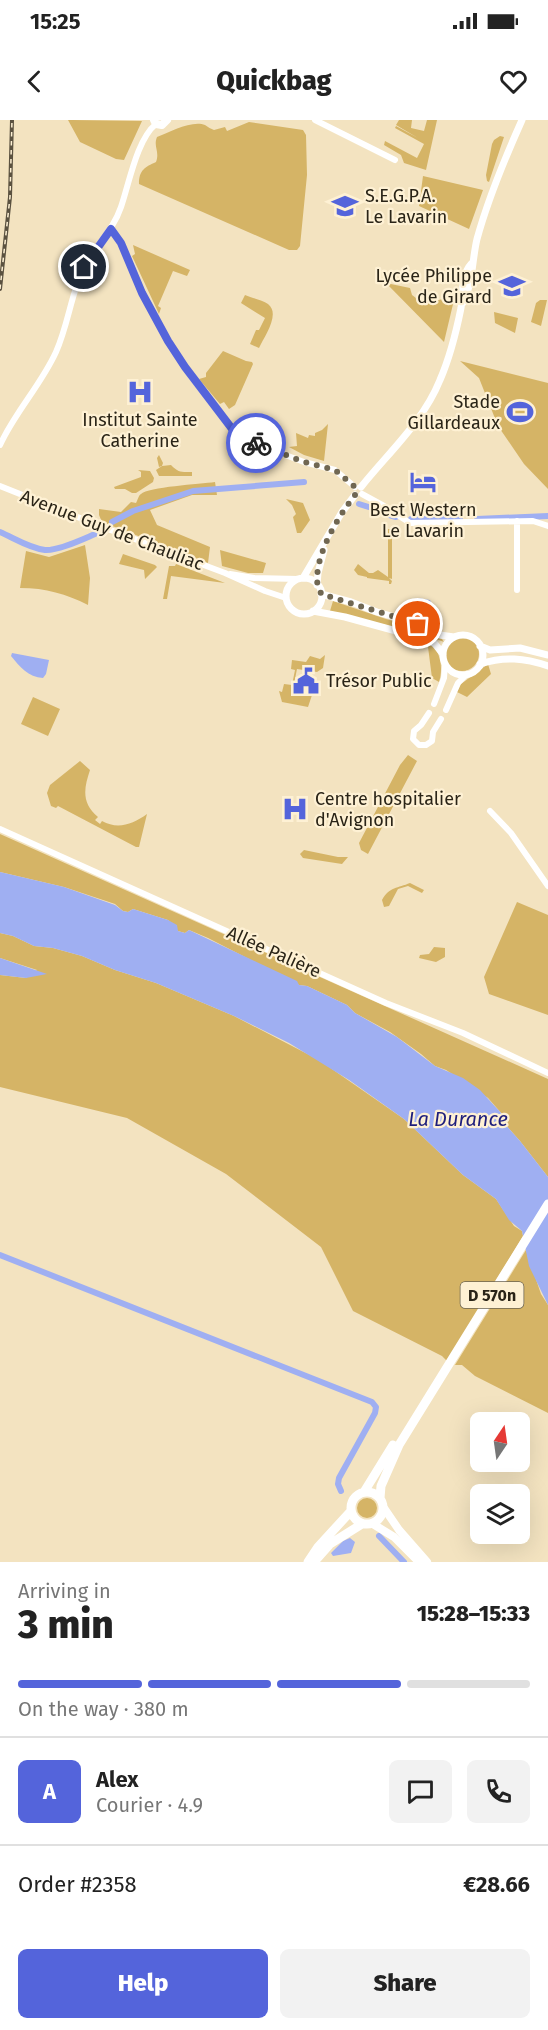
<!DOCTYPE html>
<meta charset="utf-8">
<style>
body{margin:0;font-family:"Fira Sans",sans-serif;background:#f2f2f2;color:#222;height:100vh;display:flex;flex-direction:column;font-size:22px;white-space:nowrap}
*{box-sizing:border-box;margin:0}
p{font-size:20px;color:#767676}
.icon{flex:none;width:33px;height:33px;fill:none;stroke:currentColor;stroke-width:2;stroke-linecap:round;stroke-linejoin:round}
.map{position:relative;height:1442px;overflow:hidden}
.sheet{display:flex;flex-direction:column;background:#fff;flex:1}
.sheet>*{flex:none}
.needle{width:39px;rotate:13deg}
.controls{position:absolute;left:470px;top:1292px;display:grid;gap:12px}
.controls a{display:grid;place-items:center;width:60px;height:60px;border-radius:9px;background:#fff;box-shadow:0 6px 24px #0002;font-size:30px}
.pin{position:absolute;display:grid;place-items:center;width:51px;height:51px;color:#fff;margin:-26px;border:3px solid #fff;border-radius:50%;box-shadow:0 2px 6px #0007}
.courier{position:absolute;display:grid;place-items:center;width:60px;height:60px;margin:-30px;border:4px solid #5464db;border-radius:50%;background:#fff;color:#222;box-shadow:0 2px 8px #0007}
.overview em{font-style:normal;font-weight:800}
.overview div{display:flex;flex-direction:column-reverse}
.overview{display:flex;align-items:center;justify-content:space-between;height:102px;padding:0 18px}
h1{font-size:39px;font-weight:800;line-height:45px}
.bar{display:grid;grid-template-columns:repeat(4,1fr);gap:9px 6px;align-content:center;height:72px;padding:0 18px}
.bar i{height:8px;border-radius:4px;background:#e0e0e0}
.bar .on{background:#5464db}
.bar p{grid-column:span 4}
.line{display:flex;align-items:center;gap:15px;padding:0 18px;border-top:2px solid #e0e0e0}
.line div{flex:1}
.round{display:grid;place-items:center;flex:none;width:63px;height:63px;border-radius:9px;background:#f2f2f2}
.button{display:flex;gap:12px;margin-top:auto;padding:12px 18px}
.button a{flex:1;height:69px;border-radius:9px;background:#5464db;color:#fff;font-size:24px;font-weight:800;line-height:69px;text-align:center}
.button a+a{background:#f2f2f2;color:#222}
.status{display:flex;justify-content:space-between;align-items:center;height:42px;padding:0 30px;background:#fff;direction:ltr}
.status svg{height:16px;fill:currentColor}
header{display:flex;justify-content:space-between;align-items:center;height:78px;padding:0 18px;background:#fff;font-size:27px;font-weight:800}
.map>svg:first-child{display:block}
</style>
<div class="status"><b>15:25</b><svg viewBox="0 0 49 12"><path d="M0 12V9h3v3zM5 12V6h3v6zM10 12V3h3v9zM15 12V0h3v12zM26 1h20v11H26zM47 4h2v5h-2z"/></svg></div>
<header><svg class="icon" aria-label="back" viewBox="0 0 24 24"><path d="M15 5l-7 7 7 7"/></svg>Quickbag<svg class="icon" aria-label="heart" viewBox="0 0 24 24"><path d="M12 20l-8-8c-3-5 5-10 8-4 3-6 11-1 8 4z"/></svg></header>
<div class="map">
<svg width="548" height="1442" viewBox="0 0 548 1442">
<rect width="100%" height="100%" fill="#f3e3c0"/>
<!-- green -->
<path fill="#d5b466" d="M68 0H73L142 1 124 40 116 39 80 22Z
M399 0H412L411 8 424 11 427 0H437L426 50 404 43 401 35 384 25 385 21 417 38 424 24 395 8 396 6 418 18 396 5Z
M249 2 303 10 306 15 307 55 300 126 297 130H289L139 64C139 50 145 47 156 42 160 31 153 27 157 17 170 12 192 0 205 5 208 7 211 9 214 10L225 7 227 11Z
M500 16 504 17 489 62 487 61 486 55 492 24 494 20Z
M423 56 483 70 469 109 419 86Z
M133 125 190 150 187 156 173 151 158 186 161 188 159 194 132 136 135 134Z
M386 163 410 168 412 175 424 184 450 177 454 180 444 222Z
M245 175C252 178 262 180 268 184 281 194 264 217 259 228L250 224 256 210H259L265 198 241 183Z
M540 180H547L541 206 531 202 536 183Z
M494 192 518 198 515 213 495 203Z
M223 231 246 241 252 242 253 244 235 285 229 289 224 282 220 284 199 259 206 257V253Z
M460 241 548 263V369L524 344 498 306 479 258Z
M328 304 324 341 304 335 289 327 297 326 296 313 308 318 309 315 315 316V313L322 310Z
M159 335 163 343 162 346 171 345C179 353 181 352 192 352V356H159L156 350 162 346 159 347 157 338Z
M138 350 150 351 154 358 153 362 136 373H132L125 369H115L114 367 141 357V352Z
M215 362 217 375H192L150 390 157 405 210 427 208 443 102 402 99 395V389L121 392 131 382 136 383C138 380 138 376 141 374 148 367 200 364 215 362Z
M286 379 303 383 310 400 301 413H297L293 397 296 394 292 385Z
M388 409H392V459L389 458 392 461 391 464H389V461L367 458V457L358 455 354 450 358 444 369 453H373L378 450 388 457Z
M85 425 90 458 88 485C66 474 46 468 20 468L26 431 49 437Z
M220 430 266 443 263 453H248L222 446Z
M123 434 155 445 157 447 145 459 144 450 119 444Z
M176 444 225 463 171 456 167 479H163L169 446H175Z
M333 481 386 499 416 507 442 519 444 522 425 515 330 491Z
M445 534a17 17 0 1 1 34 0a17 17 0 1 1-34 0Z
M414 519C418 521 424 521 428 523 442 530 443 550 439 562L432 558 428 527Z
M325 535 323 548 317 552 297 549 293 569 313 572 308 587 282 582 279 571 282 572 284 564 292 565 295 550 291 549 292 540 306 542 310 536 320 539Z
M488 544 491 554 467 577 457 572 461 564Z
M33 577 60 589 48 616 21 604Z
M408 635 417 641 368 734 361 730 359 723 400 645Z
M80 641 90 650C84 668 81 683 98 697L95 700 100 704 102 701C118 710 133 704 147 694L139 727H136L58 686 56 688 51 686 47 673 50 665Z
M0 714 548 959V1057L520 1021 503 1002 502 994 488 978 446 950 435 946 421 934 390 912 355 893 347 885 307 866 299 865 208 818 189 810 185 813 178 811 168 800 133 789 128 792 123 791 115 784 64 767 0 752Z
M304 730 338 737H348L342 744 303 738 300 734Z
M410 763 424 770 422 773 408 766 398 769 389 786 384 787 382 780C389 767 398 768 410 763Z
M517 782 548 795V895L489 874 484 857Z
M0 813 13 816 34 826 53 828 82 836 115 850 156 863 234 896 319 940 404 999 463 1055 496 1079 514 1106 522 1111 523 1116 447 1241 442 1236 353 1191 321 1127 226 1054 127 998 0 967V855L26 858 37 850 0 838Z
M434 827 445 828V837L436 842 419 838 420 835 429 834Z
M526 1130 541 1174 548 1185V1293L475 1256 462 1245H455Z
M357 1388a10 10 0 1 1 20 0a10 10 0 1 1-20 0Z"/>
<!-- water -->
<path fill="#9faff2" d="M417 478 430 480 433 487 431 493 426 494 413 488V482Z
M12 533 49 540 46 554 43 558C28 557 20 547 11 536Z
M0 752 64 767 115 785 123 791 128 792 133 789 168 800 177 805 178 811 185 813 189 810 297 861 299 865 307 866 347 885 355 893 397 917 435 946 463 958 480 970 502 994 503 1002 520 1021 548 1057V1185L529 1146 522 1111 509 1100 496 1079 463 1055 404 999 349 960 289 923 234 896 156 863 115 850 82 836 53 828 34 826 13 816 0 813Z
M0 838 47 854 26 858 0 855Z
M350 1418 355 1422 351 1433 333 1436 331 1433 343 1421Z"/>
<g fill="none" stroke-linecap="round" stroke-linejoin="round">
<!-- canal -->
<path stroke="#9faff2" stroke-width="6" d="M359 384 372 388
M379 392 396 397
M411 399H460
M477 399 548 396
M112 402 133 391 193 371 304 362
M0 412C14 418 29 428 45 430 58 431 83 419 95 414
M0 1135 372 1282 376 1287 375 1293 339 1358 338 1364 341 1371
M379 1416 404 1442"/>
<!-- minor -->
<path stroke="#fff" stroke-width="6" d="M315 0 395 40
M111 109 121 123 142 173 168 221 193 259 236 314 243 319 304 342 335 350 355 367
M0 325C15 292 41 265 56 232 68 205 71 175 83 149 94 127 113 111 121 87 129 64 137 19 156 4
M0 366 100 406 225 453 265 471 286 478
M362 374 384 386 410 403 533 401 548 406
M230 454 254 458 298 459
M517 470V401
M434 584 444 558 445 544
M446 590 458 563 467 554
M429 593 421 605 414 611 413 619 419 625H426L432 621 433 612 441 599
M490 691 511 713 548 766
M0 709 386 883 463 913 548 953"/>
<!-- tertiary -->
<path stroke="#fff" stroke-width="7" d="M463 183C473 163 472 140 477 119 488 79 505 38 522 0
M361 367C389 332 423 302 440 260 450 237 456 213 461 188 463 175 461 155 471 144
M303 458 342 392 355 375
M286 476a18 18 0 1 1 36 0a18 18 0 1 1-36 0Z
M317 465 318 453 324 430
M321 474 351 482 377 492 419 504 440 515 454 517
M313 491 345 497 429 520 435 524 443 534
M443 535a20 20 0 1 1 40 0a20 20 0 1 1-40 0Z
M480 526 490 530 520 528 548 535
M480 544C504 536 525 538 548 546"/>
<!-- secondary -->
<path stroke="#fff" stroke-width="8" d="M154 0 156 4 162 5 167 0
M384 1388 399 1410 427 1442
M373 1404 394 1417 419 1442"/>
<!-- primary -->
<path stroke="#fff" stroke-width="9" d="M351 1388a16 16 0 1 1 32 0a16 16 0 1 1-32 0Z
M364 1372 393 1325
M380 1378 381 1366 399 1325 548 1084
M308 1442 318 1427 351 1391
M314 1442 330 1424 362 1404"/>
<!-- rail casing -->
<g stroke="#5b5240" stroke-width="4">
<path id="rail" d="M0 169 10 77 12 0"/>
</g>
<!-- rail -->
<use href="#rail" stroke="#fef1d4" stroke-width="1.5" stroke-dasharray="4.5" stroke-linecap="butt"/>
</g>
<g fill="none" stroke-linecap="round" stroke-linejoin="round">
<!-- done -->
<path stroke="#706752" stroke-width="6" stroke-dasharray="0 10.8" d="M256 323 304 342 335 350 355 367 353 371 355 375C338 397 317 431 317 460 317 465 320 469 321 474L418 504"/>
<!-- route -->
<path stroke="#5464db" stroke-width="8" d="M84 147 111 109 121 123 142 173 168 221 185 247 236 314 256 323"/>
</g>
<!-- icons -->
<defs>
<g id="school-bare" transform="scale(2.07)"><path d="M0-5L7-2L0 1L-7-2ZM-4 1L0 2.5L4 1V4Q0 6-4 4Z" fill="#5464db" stroke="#fef1d4" stroke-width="2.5" paint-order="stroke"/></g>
<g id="hospital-bare" transform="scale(2.07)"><path d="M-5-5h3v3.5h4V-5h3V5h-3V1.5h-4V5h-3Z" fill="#5464db" stroke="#fef1d4" stroke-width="2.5" paint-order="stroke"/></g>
<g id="stadium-bare" transform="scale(2.07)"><path d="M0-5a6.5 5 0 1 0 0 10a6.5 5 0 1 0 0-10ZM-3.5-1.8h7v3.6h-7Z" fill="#5464db" stroke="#fef1d4" stroke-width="2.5" paint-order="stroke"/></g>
<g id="hotel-bare" transform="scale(2.07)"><path d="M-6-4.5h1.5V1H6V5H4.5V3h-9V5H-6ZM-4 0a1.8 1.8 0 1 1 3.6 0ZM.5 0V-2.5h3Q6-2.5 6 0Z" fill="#5464db" stroke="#fef1d4" stroke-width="2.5" paint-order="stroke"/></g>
<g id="civic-bare" transform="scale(2.07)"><path d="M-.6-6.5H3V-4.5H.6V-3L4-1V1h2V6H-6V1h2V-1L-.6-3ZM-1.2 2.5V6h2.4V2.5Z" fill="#5464db" stroke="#fef1d4" stroke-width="2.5" paint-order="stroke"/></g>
</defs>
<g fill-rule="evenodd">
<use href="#school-bare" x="345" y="86"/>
<use href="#school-bare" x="512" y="166"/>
<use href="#hospital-bare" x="140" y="272"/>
<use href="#stadium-bare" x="520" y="292"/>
<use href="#hotel-bare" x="423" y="362"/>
<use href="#civic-bare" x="306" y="561"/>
<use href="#hospital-bare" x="295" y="689"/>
</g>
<g text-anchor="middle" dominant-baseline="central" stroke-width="4.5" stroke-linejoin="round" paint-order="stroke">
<!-- shield labels -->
<rect fill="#fef1d4" stroke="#6a6250" stroke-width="1.5" x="460.5" y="1162" width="63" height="26" rx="4.5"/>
<g font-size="16" font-weight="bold" fill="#2a2417">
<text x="492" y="1175">D 570n</text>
</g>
<!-- poi labels -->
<g font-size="18" fill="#2a2417" stroke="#fef1d4" text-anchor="start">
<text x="365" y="76">S.E.G.P.A.<tspan x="365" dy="21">Le Lavarin</tspan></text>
<text x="492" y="156" text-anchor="end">Lycée Philippe<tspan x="492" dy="21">de Girard</tspan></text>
<text x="500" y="282" text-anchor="end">Stade<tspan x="500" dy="21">Gillardeaux</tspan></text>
<text x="140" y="300" text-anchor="middle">Institut Sainte<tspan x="140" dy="21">Catherine</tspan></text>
<text x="423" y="390" text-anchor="middle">Best Western<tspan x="423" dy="21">Le Lavarin</tspan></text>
<text x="326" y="561">Trésor Public</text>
<text x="315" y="679">Centre hospitalier<tspan x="315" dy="21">d'Avignon</tspan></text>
</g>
<!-- street labels -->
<g font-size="18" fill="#2a2417" stroke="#fef1d4">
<text transform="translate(112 410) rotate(21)">Avenue Guy de Chauliac</text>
<text transform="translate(274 832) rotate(24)">Allée Palière</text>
</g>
<!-- water labels -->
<g font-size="20" font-style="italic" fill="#1e1e7c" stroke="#fef1d4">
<text x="458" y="999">La Durance</text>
</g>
</g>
</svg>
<div class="controls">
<a><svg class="needle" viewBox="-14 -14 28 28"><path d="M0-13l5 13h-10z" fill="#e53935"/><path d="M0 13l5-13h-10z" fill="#767676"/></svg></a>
<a><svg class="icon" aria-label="layers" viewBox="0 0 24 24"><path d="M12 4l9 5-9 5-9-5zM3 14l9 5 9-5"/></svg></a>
</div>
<div class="pin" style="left:418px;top:504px;background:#ea580c"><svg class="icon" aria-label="bag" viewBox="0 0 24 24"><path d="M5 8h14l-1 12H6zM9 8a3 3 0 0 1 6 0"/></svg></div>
<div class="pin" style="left:84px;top:147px;background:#1f2937"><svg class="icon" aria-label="home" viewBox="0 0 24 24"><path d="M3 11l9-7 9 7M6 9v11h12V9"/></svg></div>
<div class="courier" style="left:256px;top:323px"><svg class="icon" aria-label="bike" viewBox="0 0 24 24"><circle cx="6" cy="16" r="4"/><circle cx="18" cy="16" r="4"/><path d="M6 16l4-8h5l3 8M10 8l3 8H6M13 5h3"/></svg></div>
</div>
<section class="sheet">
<div class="overview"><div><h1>3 min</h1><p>Arriving in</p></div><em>15:28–15:33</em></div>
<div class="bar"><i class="on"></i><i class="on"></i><i class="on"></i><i></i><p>On the way · 380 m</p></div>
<div class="line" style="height:108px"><b class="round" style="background:#5464db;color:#fff">A</b><div><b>Alex</b><p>Courier · 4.9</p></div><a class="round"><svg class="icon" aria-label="chat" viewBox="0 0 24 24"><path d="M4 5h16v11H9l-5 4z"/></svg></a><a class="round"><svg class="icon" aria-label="phone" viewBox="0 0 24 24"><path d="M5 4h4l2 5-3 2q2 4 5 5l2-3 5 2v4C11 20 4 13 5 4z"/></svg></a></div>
<div class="line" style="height:78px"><div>Order #2358</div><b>€28.66</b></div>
<div class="button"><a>Help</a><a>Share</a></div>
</section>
